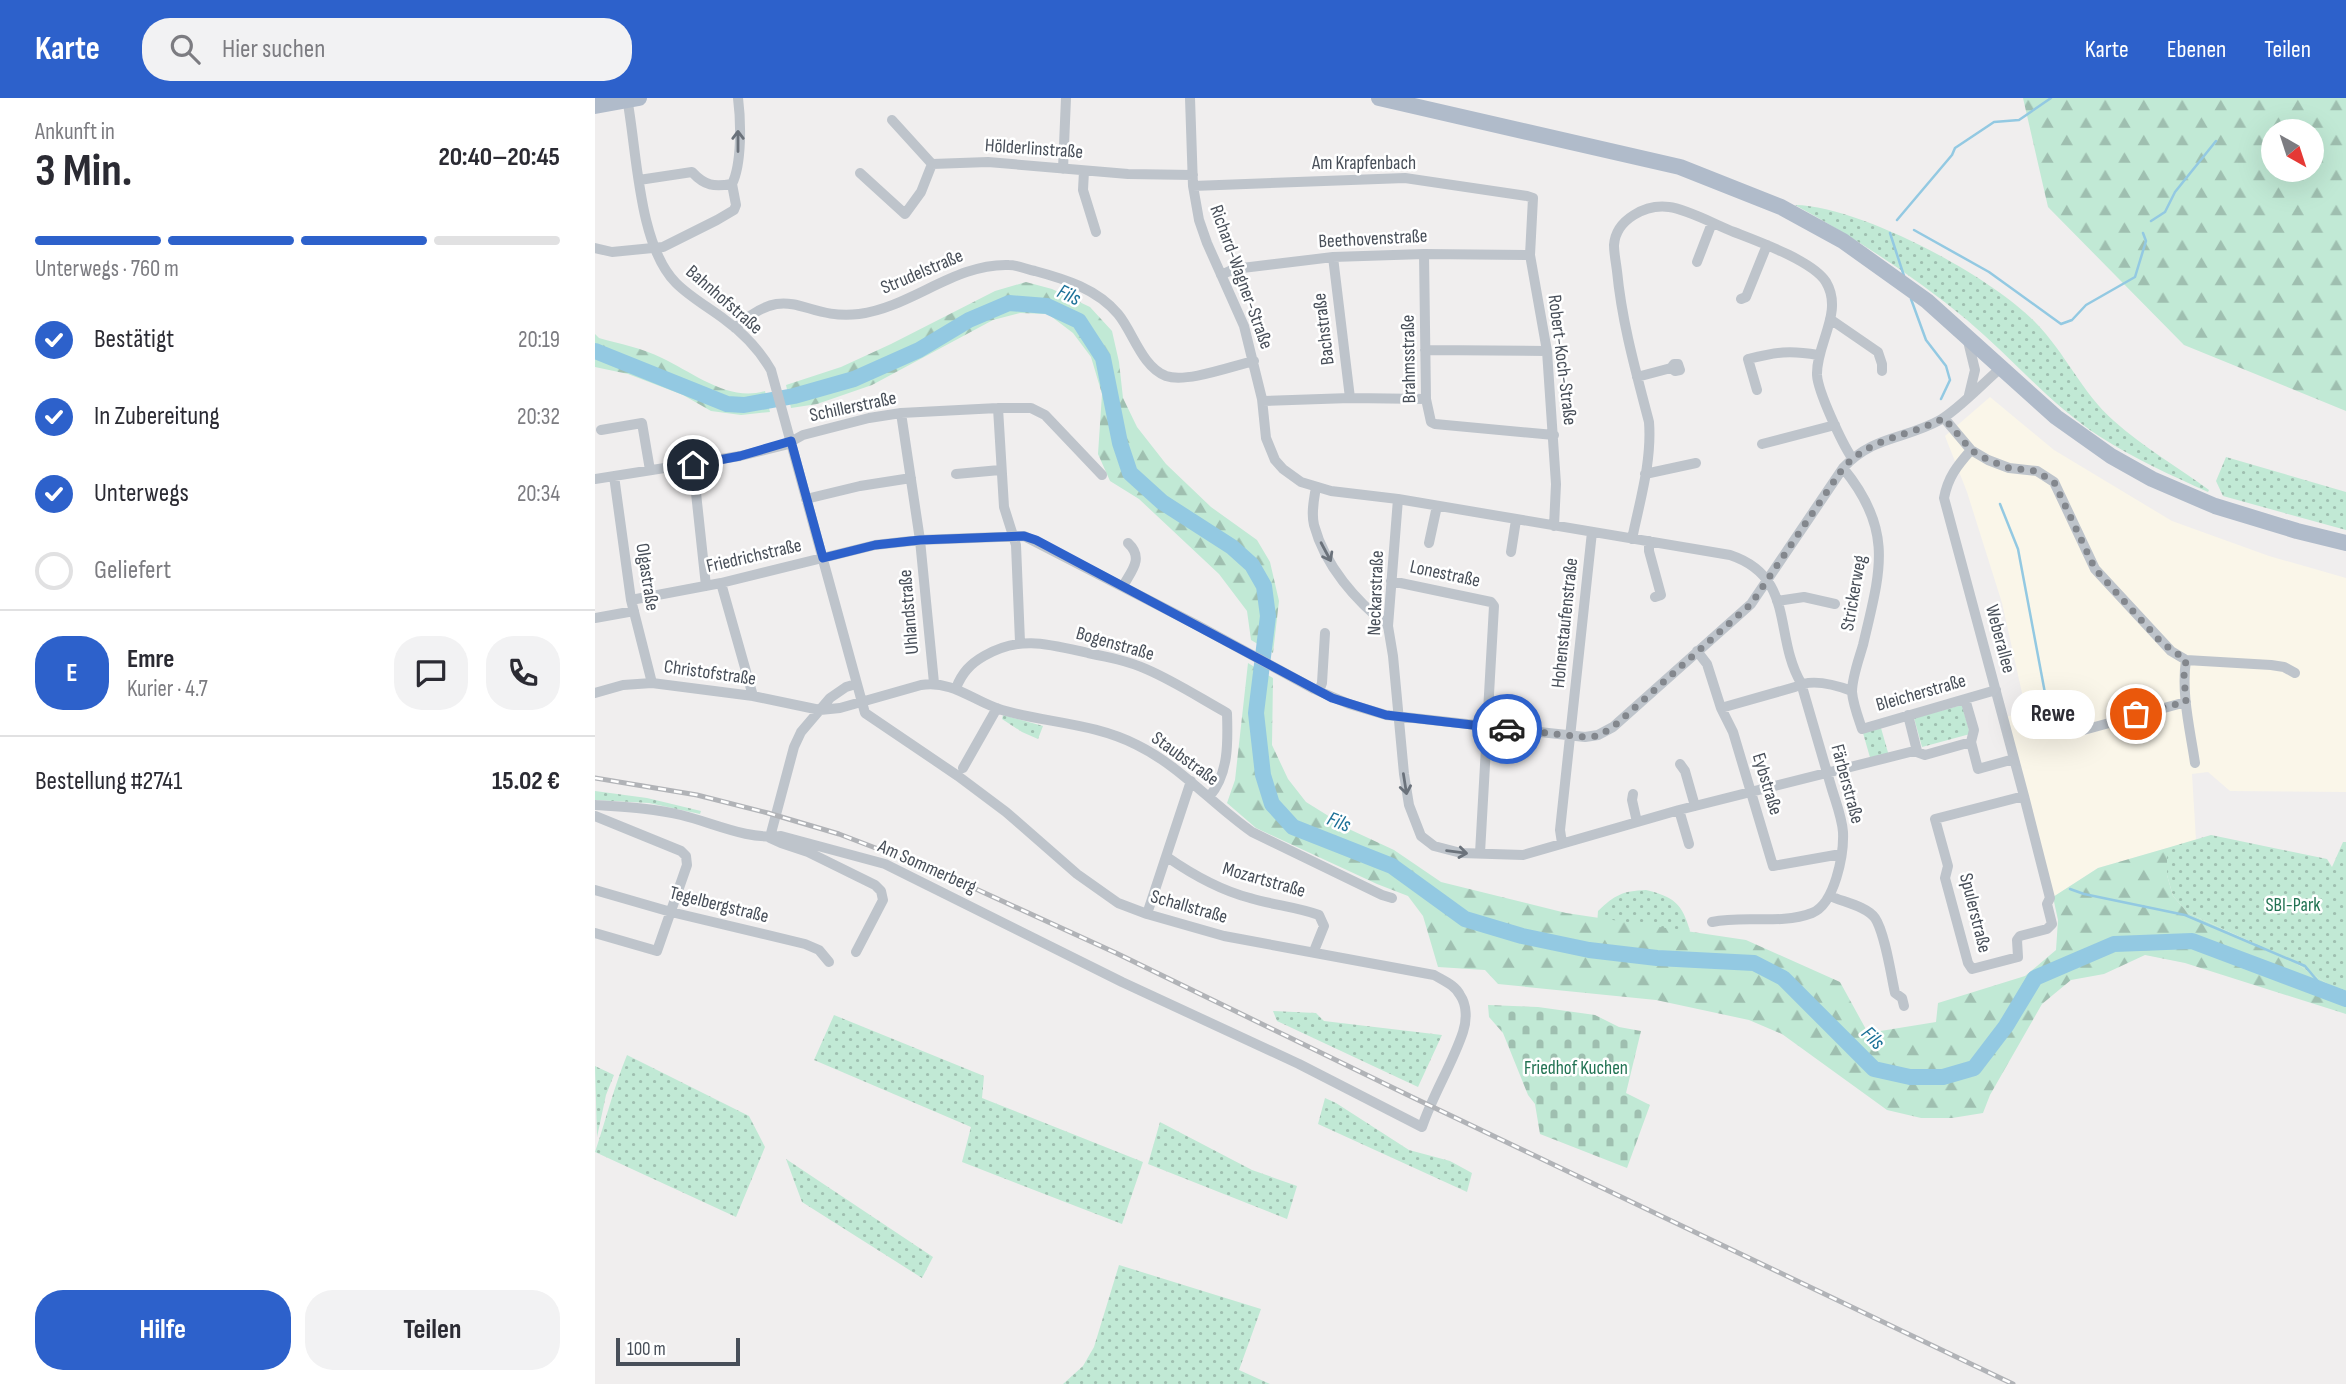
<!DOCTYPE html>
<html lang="de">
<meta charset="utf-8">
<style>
body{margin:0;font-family:"Sofia Sans Condensed",sans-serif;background:#f2f2f3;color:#2b2b33;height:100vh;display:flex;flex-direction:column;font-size:26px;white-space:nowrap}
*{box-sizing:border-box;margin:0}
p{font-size:23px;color:#7c7c81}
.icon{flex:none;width:38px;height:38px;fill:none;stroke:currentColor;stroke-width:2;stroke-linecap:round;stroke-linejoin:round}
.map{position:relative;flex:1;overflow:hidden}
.sheet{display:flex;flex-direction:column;background:#fff;width:595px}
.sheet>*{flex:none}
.needle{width:46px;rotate:141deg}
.tools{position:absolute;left:1666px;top:21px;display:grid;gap:14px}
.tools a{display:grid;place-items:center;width:63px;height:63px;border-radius:50%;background:#fff;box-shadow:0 7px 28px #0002;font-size:35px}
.scale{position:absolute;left:21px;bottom:18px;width:124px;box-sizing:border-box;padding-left:7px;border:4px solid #484f59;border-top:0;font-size:19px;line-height:24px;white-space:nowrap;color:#484f59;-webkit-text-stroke:5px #fff;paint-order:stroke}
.pin{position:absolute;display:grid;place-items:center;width:60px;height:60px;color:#fff;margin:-30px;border:4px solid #fff;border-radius:50%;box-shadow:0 2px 7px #0007}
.courier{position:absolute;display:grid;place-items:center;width:70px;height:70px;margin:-35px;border:5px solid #2d61cb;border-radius:50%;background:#fff;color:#222;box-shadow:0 2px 9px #0007}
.bubble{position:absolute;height:49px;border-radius:24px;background:#fff;box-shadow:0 7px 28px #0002;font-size:23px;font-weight:700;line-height:49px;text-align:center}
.headline em{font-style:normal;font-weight:700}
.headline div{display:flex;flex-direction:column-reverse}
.headline{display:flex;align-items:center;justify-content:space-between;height:119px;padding:0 35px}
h1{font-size:46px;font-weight:700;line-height:52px}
.bar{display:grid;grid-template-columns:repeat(4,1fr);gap:10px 7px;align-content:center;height:84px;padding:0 35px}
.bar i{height:9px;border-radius:5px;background:#e1e1e2}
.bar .current{background:#2d61cb}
.bar p{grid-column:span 4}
.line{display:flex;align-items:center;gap:18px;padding:0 35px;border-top:2px solid #e1e1e2}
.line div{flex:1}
.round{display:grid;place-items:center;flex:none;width:74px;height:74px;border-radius:28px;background:#f2f2f3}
ol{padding:0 35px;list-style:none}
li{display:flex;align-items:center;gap:21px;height:77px}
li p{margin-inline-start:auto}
li .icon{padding:7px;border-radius:50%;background:#2d61cb;color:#fff;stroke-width:4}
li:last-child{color:#7c7c81}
li i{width:38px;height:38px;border:4px solid #e1e1e2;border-radius:50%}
.action{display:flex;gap:14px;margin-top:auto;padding:14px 35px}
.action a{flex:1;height:80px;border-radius:28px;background:#2d61cb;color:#fff;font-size:28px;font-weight:700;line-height:80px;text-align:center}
.action a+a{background:#f2f2f3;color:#2b2b33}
header{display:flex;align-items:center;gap:42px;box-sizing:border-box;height:98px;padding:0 35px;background:#2d61cb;color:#fff}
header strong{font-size:33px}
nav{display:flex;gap:38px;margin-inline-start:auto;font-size:24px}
.search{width:490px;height:63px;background:#f2f2f3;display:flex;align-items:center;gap:18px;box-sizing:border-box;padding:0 24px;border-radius:28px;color:#7c7c81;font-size:26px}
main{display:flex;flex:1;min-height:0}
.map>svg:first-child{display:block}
</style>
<header>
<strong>Karte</strong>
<div class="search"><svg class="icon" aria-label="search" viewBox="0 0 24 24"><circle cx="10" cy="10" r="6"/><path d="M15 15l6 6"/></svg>Hier suchen</div>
<nav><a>Karte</a><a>Ebenen</a><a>Teilen</a></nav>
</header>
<main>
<section class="sheet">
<div class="headline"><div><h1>3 Min.</h1><p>Ankunft in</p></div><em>20:40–20:45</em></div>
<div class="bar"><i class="current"></i><i class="current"></i><i class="current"></i><i></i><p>Unterwegs · 760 m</p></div>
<ol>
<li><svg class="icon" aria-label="check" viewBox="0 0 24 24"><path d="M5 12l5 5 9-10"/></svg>Bestätigt<p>20:19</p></li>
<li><svg class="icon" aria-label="check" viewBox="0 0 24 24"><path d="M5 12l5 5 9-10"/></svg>In Zubereitung<p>20:32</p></li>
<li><svg class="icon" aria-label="check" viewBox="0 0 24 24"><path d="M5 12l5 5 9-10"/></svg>Unterwegs<p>20:34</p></li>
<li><i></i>Geliefert</li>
</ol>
<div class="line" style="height:126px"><b class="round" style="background:#2d61cb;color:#fff">E</b><div><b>Emre</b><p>Kurier · 4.7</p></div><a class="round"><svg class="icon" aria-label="chat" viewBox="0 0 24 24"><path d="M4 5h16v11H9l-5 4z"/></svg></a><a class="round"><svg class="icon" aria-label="phone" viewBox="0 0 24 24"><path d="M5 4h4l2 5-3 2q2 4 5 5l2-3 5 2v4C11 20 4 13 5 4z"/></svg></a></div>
<div class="line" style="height:91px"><div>Bestellung #2741</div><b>15.02 €</b></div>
<div class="action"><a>Hilfe</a><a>Teilen</a></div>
</section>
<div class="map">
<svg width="1751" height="1286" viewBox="0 0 1751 1286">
<defs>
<pattern id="grass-dots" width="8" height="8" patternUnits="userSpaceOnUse" patternTransform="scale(1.75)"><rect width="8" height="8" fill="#c1e9d5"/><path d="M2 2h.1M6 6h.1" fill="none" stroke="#9fbfb0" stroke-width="1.8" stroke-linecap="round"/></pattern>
<pattern id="forest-firs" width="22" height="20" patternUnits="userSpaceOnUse" patternTransform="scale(1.75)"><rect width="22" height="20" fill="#c1e9d5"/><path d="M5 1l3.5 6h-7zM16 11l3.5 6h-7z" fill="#9fbfb0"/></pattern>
<pattern id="cemetery-stones" width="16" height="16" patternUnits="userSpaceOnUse" patternTransform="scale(1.75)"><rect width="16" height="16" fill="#c1e9d5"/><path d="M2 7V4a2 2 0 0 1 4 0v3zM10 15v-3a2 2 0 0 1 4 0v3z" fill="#9fbfb0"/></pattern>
</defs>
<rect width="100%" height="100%" fill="#f0eeee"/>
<!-- commercial -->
<path fill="#faf6e9" d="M1395 299 1459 352 1577 423 1674 458 1751 480V694L1635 693 1613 674 1597 676 1601 742 1503 770 1458 799 1425 665 1411 619 1431 613 1407 505 1372 394 1350 338Z"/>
<!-- grass -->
<path fill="url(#grass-dots)" d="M1200 107C1265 108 1394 177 1440 224 1470 254 1487 295 1519 323 1548 349 1583 369 1614 392L1613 394C1576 377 1539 361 1504 338 1455 306 1417 260 1372 222 1319 178 1260 140 1200 107Z
M1631 359 1751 394V432L1628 398 1621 383Z
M1367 607 1375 636 1327 649 1319 620Z
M408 617 448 628 443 641 427 634 407 621Z
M1286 630 1294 658 1276 663 1268 635Z
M0 693 52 700 106 713 105 716 54 705 0 702Z
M1616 737 1732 761 1737 769 1748 744H1751V898L1696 862 1593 815 1578 798 1572 777V750Z
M1051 792C1079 799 1087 805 1095 833L1083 858 1001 842 1003 813C1020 797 1027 793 1051 792Z
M678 913 721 915 729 923 847 937 823 989 682 923Z
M239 917 389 978 387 1000 548 1064 527 1126 367 1064 376 1029 219 962Z
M32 957 154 1018 170 1049 141 1119 0 1054C11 1021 19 989 32 957Z
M0 968 19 977 11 997 2 1039Z
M730 1000 741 1005 814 1052 855 1063 877 1075 872 1094 723 1026Z
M565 1024 657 1072 702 1088 692 1121 553 1066Z
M191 1061 338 1159 327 1180 207 1104Z
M524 1167 666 1211 644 1272 675 1286H468L488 1268 499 1249Z"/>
<!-- forest -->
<path fill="url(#forest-firs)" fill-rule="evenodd" d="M1428 0H1751V313L1589 247 1453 109ZM1678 33H1717V72H1678Z
M431 184 457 191 495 209 517 233 524 264 528 300 542 329 571 366 616 409 662 442 675 464 684 503 678 555 656 542 652 513 624 476 544 401 515 383 503 356 507 296 496 259 478 235 453 216 425 215 398 222 277 287 222 306 196 310 191 287 246 269 296 246 400 193Z
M0 236 4 240C25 246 47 250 67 260 99 275 133 304 170 293L175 314 146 317 116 313 88 297 33 276 0 269Z
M653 565 678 580 677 647 693 681 711 704 756 732 799 752 846 784 971 815 1151 842 1245 884 1273 935 1341 924 1343 905 1430 878 1461 852 1463 822 1458 799 1503 770 1572 750V777L1578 798 1593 815 1696 862 1751 898V916L1590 865 1550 857 1509 876 1476 882 1447 906 1395 997 1388 1015 1357 1020H1326L1292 1012 1187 936 1154 922 1061 902 903 886 890 872 843 869 828 818 813 798 782 786 661 730 632 705 640 682Z"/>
<!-- cemetery -->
<path fill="url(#cemetery-stones)" d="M893 907 943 909 1000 917 1024 929 1046 933 1031 995 1055 1007 1032 1070 945 1036 940 1006 933 997 908 935 894 919Z"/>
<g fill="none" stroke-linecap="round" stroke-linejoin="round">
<!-- stream -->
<path stroke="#93c9e2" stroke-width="2.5" d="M1302 122 1357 57 1360 50 1399 24 1424 22 1456 0
M1556 123 1570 114 1580 94 1621 43
M1319 132 1394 174 1466 226 1477 222 1491 207 1540 179 1551 143 1548 135
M1295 135 1309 178
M1316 201 1331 242 1351 268 1355 282 1346 301
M1405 406 1423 451 1456 627
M1475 791 1489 796 1590 817 1710 868 1731 893"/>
<!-- river -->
<path stroke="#93c9e2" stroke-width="16" d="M0 253 132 306 149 307 199 298 259 281 324 252 374 222 414 205 452 208 484 223 508 260 525 345 535 375 567 404 637 449 657 467 669 488 673 518 661 615 668 677 677 706 698 729 797 768 870 821 927 838 994 852 1062 860 1159 865 1188 880 1279 971 1315 979H1348L1379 970 1411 928 1440 880 1519 846 1597 843 1751 901"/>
<!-- street -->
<path stroke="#bec4cb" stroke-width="10" d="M595 0 598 88 604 122 612 145 649 228 667 301 671 340 680 362 688 371 706 384 736 393 803 401 1135 457C1201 479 1178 537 1206 585 1216 619 1226 653 1236 688 1240 702 1247 719 1248 734 1249 756 1240 806 1217 815 1185 827 1150 817 1117 824
M297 22 337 66 393 64 533 76 598 77
M468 71 471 0
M489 73 488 92 501 134
M265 75 310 116 326 94 337 66
M44 82 97 74C110 88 119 89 137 86
M137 86C147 66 146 23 143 0
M598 88 810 80 932 98 938 100 935 157 952 253 961 386 959 428
M0 150 17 154 68 149 122 122 139 112 141 107 137 86
M829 156 831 301 836 324 840 326 959 337
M738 159 755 300
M1102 164 1117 125
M626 177 639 171 738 159 829 156 935 157
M1146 201 1151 199 1172 147
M1235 221 1283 254 1287 266V273
M140 230C195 180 206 223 264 216 317 209 360 165 414 167 422 167 431 171 440 173 470 181 502 191 523 216 538 234 547 269 571 278 592 285 637 268 659 263
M1373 243 1380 272 1374 297
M830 252 952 253
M1042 279 1076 270 1080 273 1085 272 1083 266H1079L1076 270
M1162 292 1153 261C1182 254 1194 252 1223 257
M668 303 755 300 831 301
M403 310 409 409 421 447 425 544
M306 315 325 442 339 585
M1349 320 1376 352 1393 362 1414 370 1442 373 1459 384 1500 471 1576 553 1591 562 1676 567 1689 569 1700 575
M6 332 47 325 55 372
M1167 346 1240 327
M1376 352C1362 368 1353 379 1349 400L1429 698 1340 721 1353 768 1350 780 1373 865 1377 871 1423 859 1422 842 1425 838 1452 831 1457 826 1452 806 1455 800 1429 698
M98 367 111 488
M1248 370C1300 433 1285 474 1268 547 1264 561 1257 579 1257 594 1258 606 1263 619 1267 631L1401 592
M361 376 405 372
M1050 376 1101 365
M19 378 36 502 57 585
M0 381 145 358 190 347 208 337 274 320 306 315 403 310H436L450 317 507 377
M721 389C719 401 716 415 719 427 730 468 761 503 793 528
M211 401 265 388 316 380
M803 401 793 528 798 558 809 676 814 707 826 738 839 748 866 755 928 757 1084 712 1319 653 1330 657 1376 644
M1037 441C1045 402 1057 363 1054 324 1041 274 1027 225 1022 173 1021 165 1019 155 1019 147 1021 121 1051 106 1074 109 1092 111 1121 127 1139 134 1162 143 1218 163 1231 184 1249 214 1221 246 1222 277 1223 294 1247 345 1257 360
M1054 443V453L1066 497 1060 499
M834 445 842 408
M916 454 921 422
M796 483 896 504 899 508 885 755
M126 485 158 598
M528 488C537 472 549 460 533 445
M36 502 126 485 280 447 325 442 429 438 600 526 719 591 754 606 791 617 990 639 1003 637 1018 629 1156 506 1248 370C1279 337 1309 342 1345 322 1364 311 1389 284 1407 269
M1182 503 1209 499 1240 506
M0 520 39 513
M1102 553 1112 566 1126 610 1138 634 1178 768 1246 756
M1591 562C1586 596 1595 631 1600 665
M361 590C367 575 375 566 389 558 425 537 454 546 493 555 513 559 533 563 551 571 579 583 605 600 632 615 633 644 634 676 614 699
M724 593 727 585 730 535
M0 595 28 587 57 585 158 598 225 612 245 610 326 587C358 582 378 603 407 612 452 625 499 625 542 647 585 668 617 706 657 734L787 797 797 800
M1370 601 1379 632 1376 644 1383 671 1419 661
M1126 610 1200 589C1216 580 1241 587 1257 593
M1313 617 1322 653
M1474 636 1591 604
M1085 666 1090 673 1100 708
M368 670 402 610
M1038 696 1037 702 1042 724
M0 707C29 709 57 710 86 717 119 725 152 742 186 738L290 766 527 884 704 966 827 1029C838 996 857 967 868 934 872 922 872 907 865 897 860 887 849 883 839 877L629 838 552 816 523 805 482 776 411 714 363 678 270 615 176 272C165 253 147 234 129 221 113 209 95 199 81 185 43 147 42 52 32 0
M1084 712 1094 746
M0 718 86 753 91 758 92 767 62 853 0 835
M175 739 199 649 206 634 235 600 251 589 261 586
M175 740 186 745 213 754 280 787 286 793 288 802 261 854
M967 745 965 732 997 434
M572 759C598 777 624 792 655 800 678 807 702 809 724 817L729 828 719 853
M0 792 76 814 210 846 224 852 234 864
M1235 798C1248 804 1271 808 1280 820 1290 835 1296 877 1300 895L1307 900 1309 908
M552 816 596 683"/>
<!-- primary -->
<path stroke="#b0bbca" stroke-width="16" d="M784 0 1085 69 1186 109 1248 143 1332 203 1461 319 1516 358 1557 381 1620 408 1702 433 1751 445
M0 8 44 0"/>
<!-- rail casing -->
<g stroke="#b1b3b7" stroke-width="5">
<path id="rail" d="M0 680 102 697 173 715 244 736 346 775 521 855 819 1000 1418 1286"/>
</g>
<!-- rail -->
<use href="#rail" stroke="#fff" stroke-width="2.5" stroke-dasharray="8" stroke-linecap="butt"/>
</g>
<!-- one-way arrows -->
<defs><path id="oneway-shaft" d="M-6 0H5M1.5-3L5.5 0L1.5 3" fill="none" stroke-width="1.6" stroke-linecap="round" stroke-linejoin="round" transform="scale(1.75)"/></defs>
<g stroke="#6b727b">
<use href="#oneway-shaft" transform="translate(143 43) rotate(-90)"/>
<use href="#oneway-shaft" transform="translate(731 454) rotate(62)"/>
<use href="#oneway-shaft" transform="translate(810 686) rotate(81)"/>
<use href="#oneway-shaft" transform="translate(862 754) rotate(7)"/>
</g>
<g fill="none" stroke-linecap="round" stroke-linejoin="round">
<!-- done -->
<path stroke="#83878d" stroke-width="7" stroke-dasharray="0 12.6" d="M912 631 990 639 1003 638 1018 629 1156 506 1248 370C1278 338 1313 339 1349 320L1376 352 1393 362 1414 370 1441 373 1459 384 1500 471 1566 544 1591 562 1589 578 1591 604 1541 616"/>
<!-- route -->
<path stroke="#2d61cb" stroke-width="9" d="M98 367 145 358 196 343 228 460 280 447 325 442 429 438 441 442 737 600 791 617 912 631"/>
</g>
<g text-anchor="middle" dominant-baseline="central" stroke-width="5" stroke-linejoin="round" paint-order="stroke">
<!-- street labels -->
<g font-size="19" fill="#484f59" stroke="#fff">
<text transform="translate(439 51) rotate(4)">Hölderlinstraße</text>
<text x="769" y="65">Am Krapfenbach</text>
<text transform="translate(778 141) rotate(-3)">Beethovenstraße</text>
<text transform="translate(327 174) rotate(-23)">Strudelstraße</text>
<text transform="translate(646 179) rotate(70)">Richard-Wagner-Straße</text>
<text transform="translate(129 202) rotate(41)">Bahnhofstraße</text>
<text transform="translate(729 231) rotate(-97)">Bachstraße</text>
<text transform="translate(814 261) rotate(-91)">Brahmsstraße</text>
<text transform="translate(967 262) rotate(83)">Robert-Koch-Straße</text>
<text transform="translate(258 309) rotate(-12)">Schillerstraße</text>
<text transform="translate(159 458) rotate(-13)">Friedrichstraße</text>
<text transform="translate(850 476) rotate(12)">Lonestraße</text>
<text transform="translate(52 479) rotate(81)">Olgastraße</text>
<text transform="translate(781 495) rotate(-88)">Neckarstraße</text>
<text transform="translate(1259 495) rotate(-80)">Strickerweg</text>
<text transform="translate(314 514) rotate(-95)">Uhlandstraße</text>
<text transform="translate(970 525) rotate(-84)">Hohenstaufenstraße</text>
<text transform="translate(1405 541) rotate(75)">Weberallee</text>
<text transform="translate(520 546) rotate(16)">Bogenstraße</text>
<text transform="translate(115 575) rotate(8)">Christofstraße</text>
<text transform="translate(1326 595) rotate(-16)">Bleicherstraße</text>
<text transform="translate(590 661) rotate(36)">Staubstraße</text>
<text transform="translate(1172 686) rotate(73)">Eybstraße</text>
<text transform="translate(1252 686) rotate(75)">Färberstraße</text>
<text transform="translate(332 769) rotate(24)">Am Sommerberg</text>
<text transform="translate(669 782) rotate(16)">Mozartstraße</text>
<text transform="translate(124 807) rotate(14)">Tegelbergstraße</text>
<text transform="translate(594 809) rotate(16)">Schallstraße</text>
<text transform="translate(1380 815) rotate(76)">Spulerstraße</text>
</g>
<!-- park labels -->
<g font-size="19" fill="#217252" stroke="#fff">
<text x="1698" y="807">SBI-Park</text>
<text x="981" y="970">Friedhof Kuchen</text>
</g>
<!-- water labels -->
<g font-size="21" font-style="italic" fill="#1c7198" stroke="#fff">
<text transform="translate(474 197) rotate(25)">Fils</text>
<text transform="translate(744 724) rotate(22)">Fils</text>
<text transform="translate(1278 940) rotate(45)">Fils</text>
</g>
</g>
</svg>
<div class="tools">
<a><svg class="needle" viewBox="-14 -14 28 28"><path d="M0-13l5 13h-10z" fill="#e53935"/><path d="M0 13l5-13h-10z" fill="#7c7c81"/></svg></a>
</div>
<div class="scale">100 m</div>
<div class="pin" style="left:1541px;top:616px;background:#ea580c"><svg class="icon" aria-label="bag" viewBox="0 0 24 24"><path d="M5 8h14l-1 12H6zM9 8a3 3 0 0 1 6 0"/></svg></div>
<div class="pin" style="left:98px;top:367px;background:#1f2937"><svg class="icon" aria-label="home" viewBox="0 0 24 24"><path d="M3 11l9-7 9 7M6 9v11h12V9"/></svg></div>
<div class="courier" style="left:912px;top:631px"><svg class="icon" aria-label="car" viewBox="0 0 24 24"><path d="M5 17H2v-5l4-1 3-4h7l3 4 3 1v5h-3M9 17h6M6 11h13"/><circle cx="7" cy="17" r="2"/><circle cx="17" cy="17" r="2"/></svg></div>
<div class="bubble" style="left:1416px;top:592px;width:84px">Rewe</div>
</div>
</main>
